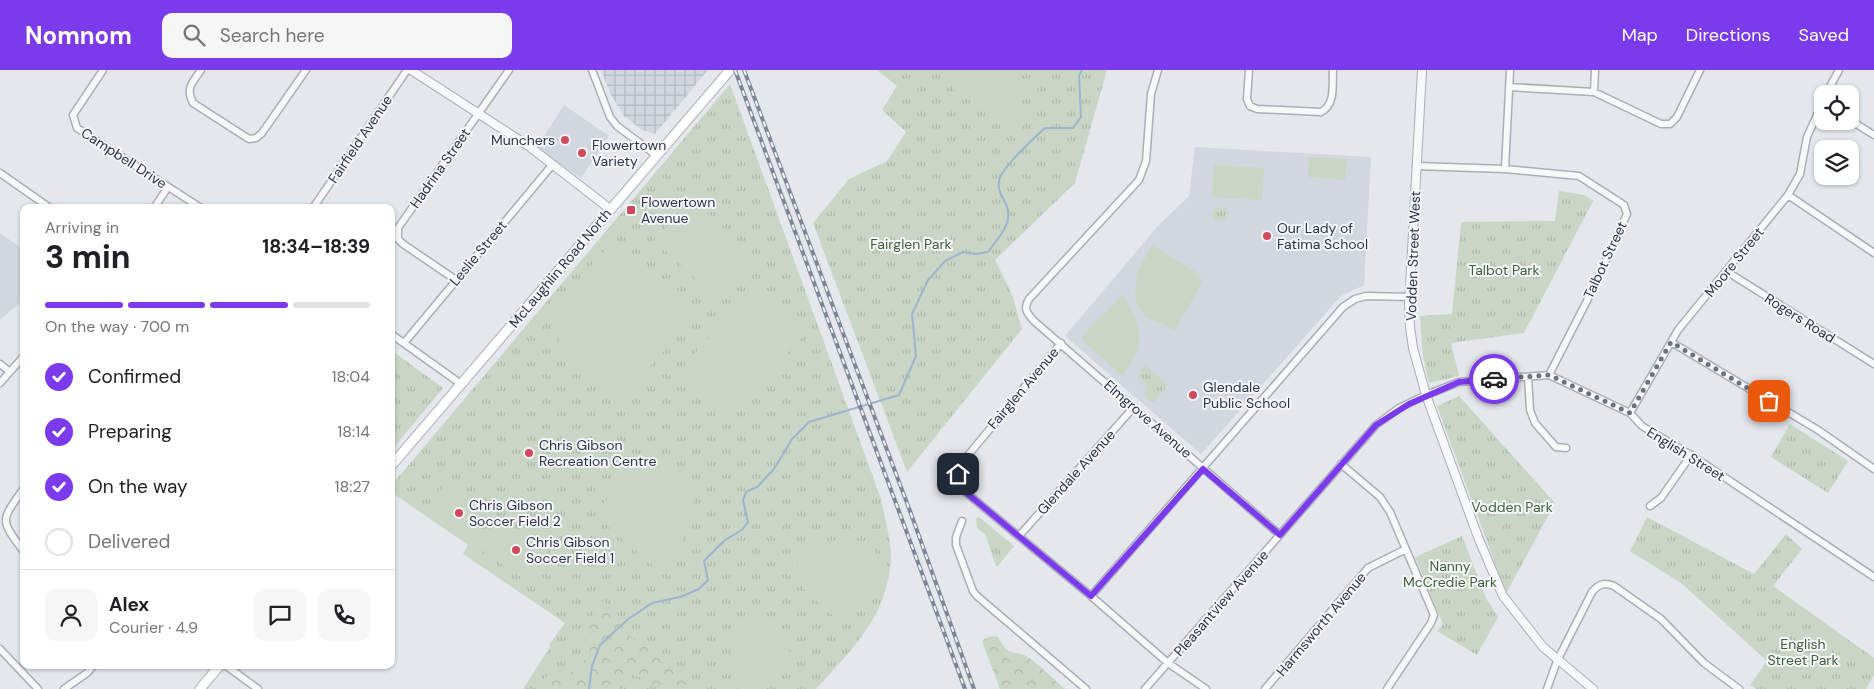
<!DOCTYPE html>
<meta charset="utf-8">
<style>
body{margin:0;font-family:"DM Sans",sans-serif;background:#f6f6f6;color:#202124;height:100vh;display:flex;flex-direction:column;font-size:19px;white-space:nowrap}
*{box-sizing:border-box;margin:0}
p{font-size:16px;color:#757577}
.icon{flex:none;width:28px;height:28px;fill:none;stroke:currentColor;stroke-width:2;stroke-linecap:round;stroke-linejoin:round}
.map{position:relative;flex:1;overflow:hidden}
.sheet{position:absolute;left:20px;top:134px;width:375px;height:465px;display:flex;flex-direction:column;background:#fff;border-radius:10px;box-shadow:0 1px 4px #0004}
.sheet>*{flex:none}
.fabs{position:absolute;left:1814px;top:15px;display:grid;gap:10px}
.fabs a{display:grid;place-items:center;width:45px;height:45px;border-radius:10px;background:#fff;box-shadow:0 1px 4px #0004;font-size:25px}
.pin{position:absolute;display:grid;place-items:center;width:42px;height:42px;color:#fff;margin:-21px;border-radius:10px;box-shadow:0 2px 8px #0006}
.courier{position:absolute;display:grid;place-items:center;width:50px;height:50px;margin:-25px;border:4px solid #7c3aed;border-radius:50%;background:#fff;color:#222;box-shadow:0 1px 6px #0007}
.summary em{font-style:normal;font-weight:700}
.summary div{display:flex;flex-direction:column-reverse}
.summary{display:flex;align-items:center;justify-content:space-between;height:85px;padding:0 25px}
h1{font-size:32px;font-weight:700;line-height:38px}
.bar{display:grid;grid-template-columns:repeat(4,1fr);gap:8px 5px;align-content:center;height:60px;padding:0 25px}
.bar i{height:6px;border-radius:4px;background:#e0e0e0}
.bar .on{background:#7c3aed}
.bar p{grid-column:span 4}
.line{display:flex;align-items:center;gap:12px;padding:0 25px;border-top:1px solid #e0e0e0}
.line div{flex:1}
.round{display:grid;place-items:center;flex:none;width:52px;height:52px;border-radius:10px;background:#f6f6f6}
ol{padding:0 25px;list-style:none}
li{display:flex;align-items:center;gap:15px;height:55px}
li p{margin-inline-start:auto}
li .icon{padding:5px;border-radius:50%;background:#7c3aed;color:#fff;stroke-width:4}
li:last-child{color:#757577}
li i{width:28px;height:28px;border:2px solid #e0e0e0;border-radius:50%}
header{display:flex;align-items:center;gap:30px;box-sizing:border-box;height:70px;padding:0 25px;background:#7c3aed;color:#fff}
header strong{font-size:24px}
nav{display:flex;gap:28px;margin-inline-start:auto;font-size:18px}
.search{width:350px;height:45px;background:#f6f6f6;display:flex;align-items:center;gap:12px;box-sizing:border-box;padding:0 18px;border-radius:10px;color:#757577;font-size:19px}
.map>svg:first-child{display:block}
</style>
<header>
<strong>Nomnom</strong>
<div class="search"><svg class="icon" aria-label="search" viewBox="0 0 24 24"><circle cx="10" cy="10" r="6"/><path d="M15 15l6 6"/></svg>Search here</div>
<nav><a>Map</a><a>Directions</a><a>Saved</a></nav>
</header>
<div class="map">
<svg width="1874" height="619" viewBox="0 0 1874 619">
<defs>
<pattern id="industrial-grid" width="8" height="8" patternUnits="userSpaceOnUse" patternTransform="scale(1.25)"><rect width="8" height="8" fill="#d2d6de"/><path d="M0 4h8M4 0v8" fill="none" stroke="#b4b8c0"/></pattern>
<pattern id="grass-tufts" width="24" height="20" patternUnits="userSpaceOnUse" patternTransform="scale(1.25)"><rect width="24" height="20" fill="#c9d6c5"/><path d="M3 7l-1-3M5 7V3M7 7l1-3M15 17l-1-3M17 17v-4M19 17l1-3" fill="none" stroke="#adb8ab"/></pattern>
<pattern id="forest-crowns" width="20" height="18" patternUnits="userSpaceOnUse" patternTransform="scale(1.25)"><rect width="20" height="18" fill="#c9d6c5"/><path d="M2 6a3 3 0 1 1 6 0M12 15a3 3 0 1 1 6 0" fill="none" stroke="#adb8ab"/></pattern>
</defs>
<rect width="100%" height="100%" fill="#e4e7ec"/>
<!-- built -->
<path fill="#d2d6de" d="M564 35 609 66 581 108 536 78Z
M1195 77 1371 87 1364 215 1341 226 1201 384 1065 266 1158 156 1189 126Z
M0 163 24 180V229L0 250Z"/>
<!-- industrial -->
<path fill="url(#industrial-grid)" d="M601 0H708L655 64 642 60 624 46 611 25Z"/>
<!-- grass -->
<path fill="url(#grass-tufts)" d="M877 0H1107L1075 113 995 190 1012 224 1022 259 907 402 813 153 849 109 887 91 906 62 882 40 897 16Z
M730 14 881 429C884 446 891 469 891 486 889 545 853 578 816 619H523L550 577 549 575 565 553 463 484 468 475 391 422V416Z
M1559 121 1584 125 1593 131 1524 263 1451 273 1459 306 1429 313 1423 286 1420 246 1452 244 1461 152 1555 151Z
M1219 137 1227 139 1229 143 1226 150 1215 151 1212 144 1214 139Z
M391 280 443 318 391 381Z
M1145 295 1168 315 1154 332H1152L1144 325 1148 316 1138 306Z
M1459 326 1555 433 1507 522 1502 512 1437 336Z
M1790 354 1848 391 1828 423 1771 387Z
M979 447 1014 476 998 496H996L985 464 977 458 976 449Z
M1647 447 1754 504 1786 464 1802 479 1773 516 1874 588V605L1866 619H1756L1750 615 1767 591 1681 513 1630 481Z
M1462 466 1486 528 1498 547 1477 585 1437 561 1443 554 1415 487Z"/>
<!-- forest -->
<path fill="url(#forest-crowns)" d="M600 529 616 541 627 565 658 580 680 605 704 619H659L642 607 625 603 618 619H538L553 596 567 606 585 590V567Z
M993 566 998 567C1010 590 1014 578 1029 588 1042 597 1053 609 1065 619H1000L982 571 986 568Z"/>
<!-- garden -->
<path fill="#c9d6c5" d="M967 0H1019C1026 26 1023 32 1011 55L954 20V15Z
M1309 87 1347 89 1345 110 1308 107Z
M1214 95 1264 98 1262 130 1212 127Z
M692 129 756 189 718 230 654 170Z
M613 171 690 239V252L622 328 561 274C556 266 554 257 555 247 558 232 601 185 613 171Z
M1152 175 1199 204 1202 213 1175 260 1145 246 1138 236 1135 225 1137 203Z
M759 212 808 261 728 349 677 303Z
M1123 224C1143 257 1147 275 1122 306L1084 272 1082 267Z
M650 374C672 395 708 425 689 459 682 473 668 487 659 500L597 447V442Z
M446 412 491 442 473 474 426 445Z
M501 450 549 479 529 512 482 481Z
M848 469C877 476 876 481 886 507L847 553 842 554 792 508C800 478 820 471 848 469Z
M757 548 792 584V587L764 619H738C727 602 728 575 740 559 744 554 751 551 757 548Z
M1824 561 1845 574 1838 584 1818 570Z
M1815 574 1836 588 1830 597 1809 584Z"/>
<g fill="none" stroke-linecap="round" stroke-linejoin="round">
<!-- stream -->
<path stroke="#9fb4cc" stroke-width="2" d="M589 619 592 596 600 575 627 550 652 533 680 527 699 519 708 510 704 491 725 470 742 460 748 452 743 430 746 422 757 417 774 399 792 369 809 352 899 325 916 286 912 244 928 210 945 191 963 182 975 184 988 182C996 171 1011 155 1008 141 1007 131 997 125 999 111 1001 98 1034 68 1045 58H1073L1081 47 1079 6 1082 0"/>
<!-- minor casing -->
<g stroke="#a9aeb7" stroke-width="9">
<path id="minor" d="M103 0 73 45 77 58 201 138
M201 0C193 12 185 18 193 33L249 69 256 68 262 63 306 0
M592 0 610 47 617 56 656 85
M1158 0 1151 24 1146 91 1139 110 1029 229C1023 239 1027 243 1034 251L1280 465
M1249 0 1247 29 1250 36 1257 39 1321 42C1336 34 1332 15 1333 0
M1509 17 1594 22 1661 54H1670L1677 47 1700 0
M1594 22 1595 0
M1826 24 1839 0
M1850 50 1874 65
M1416 96 1505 99 1579 106 1624 135 1627 144 1593 219 1549 305
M1505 99 1510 0
M0 103 50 138
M1788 125 1874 183
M154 138 168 117
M313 138 407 0
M1726 201 1874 294
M456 210 403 174 398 169V158L509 0
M391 264 461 314
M1671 272 1818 360 1874 399
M404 273 553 94
M1061 273 960 395C957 405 958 411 963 420L1091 526 1168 593 1206 619
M0 294 9 301
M1528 307 1530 340 1535 353 1556 377 1566 378
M0 313 24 286
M1630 343 1678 260 1788 125 1800 104 1807 67 1822 34
M1341 394 1380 427 1390 442 1434 545 1431 553 1387 619
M24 418C0 452 0 449 24 482
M1650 436 1661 428 1691 385
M962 451 956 467V475L973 521 977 526 1086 619
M1019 466 1134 337
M1091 526 1343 237 1355 229 1366 226 1410 227
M0 579 38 619
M225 595 258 619
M64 619 87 603 94 595
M1145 619 1376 355 1399 338 1426 325 1459 312 1549 305 1630 343 1642 356 1691 385 1874 507
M1265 619 1368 498 1406 479
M1547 619 1557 591 1592 522C1599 514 1604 512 1614 516L1661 549 1704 593 1739 619"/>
</g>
<!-- tertiary casing -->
<g stroke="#a9aeb7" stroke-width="10">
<path id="tertiary" d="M411 0 530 77 610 139
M1422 0 1409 235 1410 257 1413 278 1426 325 1478 467 1503 526 1543 577 1593 619"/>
</g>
<!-- secondary casing -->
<g stroke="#a9aeb7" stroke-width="11">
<path id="secondary" d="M391 396 730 0
M200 619 220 595"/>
</g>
<!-- minor -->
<use href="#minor" stroke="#f7f8fa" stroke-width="6"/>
<!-- tertiary -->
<use href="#tertiary" stroke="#f7f8fa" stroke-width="8"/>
<!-- secondary -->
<use href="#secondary" stroke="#fff" stroke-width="9"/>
<!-- rail casing -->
<g stroke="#7d8696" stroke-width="4">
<path id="rail" d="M735 0 965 619
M744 0 910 441 974 619"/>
</g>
<!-- rail -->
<use href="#rail" stroke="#f4f6f9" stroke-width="2" stroke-dasharray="5.5" stroke-linecap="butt"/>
</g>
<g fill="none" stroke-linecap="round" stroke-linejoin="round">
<!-- done -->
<path stroke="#6c737f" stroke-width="5" stroke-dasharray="0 9" d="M1494 309 1549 305 1630 343 1671 272 1769 331"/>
<!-- route -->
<path stroke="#7c3aed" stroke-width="6" d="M958 404 959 412 963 420 1091 526 1203 399 1280 465 1376 355 1409 334 1459 312 1494 309"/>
</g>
<!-- markers -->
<g fill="#d1495b" stroke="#f4f6f9" stroke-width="2">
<circle cx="565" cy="70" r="5"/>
<circle cx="582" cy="83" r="5"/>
<rect x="626" y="135" width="10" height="10" rx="2.5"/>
<circle cx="1267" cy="166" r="5"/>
<circle cx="1193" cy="325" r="5"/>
<circle cx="529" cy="383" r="5"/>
<circle cx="459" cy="443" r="5"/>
<circle cx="516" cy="480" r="5"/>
</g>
<g text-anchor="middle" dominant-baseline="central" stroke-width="4" stroke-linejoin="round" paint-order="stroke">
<!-- street labels -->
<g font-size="14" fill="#2b3445" stroke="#f4f6f9">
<text transform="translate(360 69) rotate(-56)">Fairfield Avenue</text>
<text transform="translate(124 88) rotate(33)">Campbell Drive</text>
<text transform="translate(440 98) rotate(-55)">Hadrina Street</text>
<text transform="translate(478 183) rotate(-50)">Leslie Street</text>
<text transform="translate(1413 186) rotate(-88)">Vodden Street West</text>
<text transform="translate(1605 190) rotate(-65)">Talbot Street</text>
<text transform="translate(1734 192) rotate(-51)">Moore Street</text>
<text transform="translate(560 198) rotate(-50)">McLaughlin Road North</text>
<text transform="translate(1800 248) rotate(32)">Rogers Road</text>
<text transform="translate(1023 318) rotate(-50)">Fairglen Avenue</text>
<text transform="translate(1148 349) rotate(41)">Elmgrove Avenue</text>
<text transform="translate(1686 384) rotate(32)">English Street</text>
<text transform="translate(1076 402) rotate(-48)">Glendale Avenue</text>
<text transform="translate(1221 533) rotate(-49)">Pleasantview Avenue</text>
<text transform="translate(1321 554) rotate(-50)">Harmsworth Avenue</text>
</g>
<!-- poi labels -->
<g font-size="14" fill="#2b3445" stroke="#f4f6f9" text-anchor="start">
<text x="555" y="70" text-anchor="end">Munchers</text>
<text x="592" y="75">Flowertown<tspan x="592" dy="16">Variety</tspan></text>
<text x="641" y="132">Flowertown<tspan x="641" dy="16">Avenue</tspan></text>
<text x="1277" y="158">Our Lady of<tspan x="1277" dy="16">Fatima School</tspan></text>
<text x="1203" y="317">Glendale<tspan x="1203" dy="16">Public School</tspan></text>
<text x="539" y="375">Chris Gibson<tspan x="539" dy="16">Recreation Centre</tspan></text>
<text x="469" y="435">Chris Gibson<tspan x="469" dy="16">Soccer Field 2</tspan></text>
<text x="526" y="472">Chris Gibson<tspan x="526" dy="16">Soccer Field 1</tspan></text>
</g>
<!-- park labels -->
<g font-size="14" fill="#3f6138" stroke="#f4f6f9">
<text x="911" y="174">Fairglen Park</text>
<text x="1504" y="200">Talbot Park</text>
<text x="1512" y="437">Vodden Park</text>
<text x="1450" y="496">Nanny<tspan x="1450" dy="16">McCredie Park</tspan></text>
<text x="1803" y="574">English<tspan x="1803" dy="16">Street Park</tspan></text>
</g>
</g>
</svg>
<div class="fabs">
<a><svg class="icon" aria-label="locate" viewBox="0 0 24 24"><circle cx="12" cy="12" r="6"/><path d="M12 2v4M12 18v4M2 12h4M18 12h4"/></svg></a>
<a><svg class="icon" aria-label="layers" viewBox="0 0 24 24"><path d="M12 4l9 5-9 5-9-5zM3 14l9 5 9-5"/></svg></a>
</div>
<div class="pin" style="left:1769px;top:331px;background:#ea580c"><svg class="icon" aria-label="bag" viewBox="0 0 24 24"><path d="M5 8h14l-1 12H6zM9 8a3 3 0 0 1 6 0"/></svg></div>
<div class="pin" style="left:958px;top:404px;background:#1f2937"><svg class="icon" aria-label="home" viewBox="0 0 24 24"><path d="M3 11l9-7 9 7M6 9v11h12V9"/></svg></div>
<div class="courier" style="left:1494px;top:309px"><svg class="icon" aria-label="car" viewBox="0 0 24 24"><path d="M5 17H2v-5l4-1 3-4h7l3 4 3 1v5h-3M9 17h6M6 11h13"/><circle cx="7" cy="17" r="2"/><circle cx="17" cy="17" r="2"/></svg></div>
<section class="sheet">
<div class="summary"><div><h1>3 min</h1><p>Arriving in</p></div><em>18:34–18:39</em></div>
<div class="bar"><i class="on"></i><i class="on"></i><i class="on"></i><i></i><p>On the way · 700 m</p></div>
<ol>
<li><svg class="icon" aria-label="check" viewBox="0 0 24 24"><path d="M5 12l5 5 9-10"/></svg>Confirmed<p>18:04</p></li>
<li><svg class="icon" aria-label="check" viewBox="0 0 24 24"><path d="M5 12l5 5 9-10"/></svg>Preparing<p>18:14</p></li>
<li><svg class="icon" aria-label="check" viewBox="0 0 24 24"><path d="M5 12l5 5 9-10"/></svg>On the way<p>18:27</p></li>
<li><i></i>Delivered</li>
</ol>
<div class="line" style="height:90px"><a class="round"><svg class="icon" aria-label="person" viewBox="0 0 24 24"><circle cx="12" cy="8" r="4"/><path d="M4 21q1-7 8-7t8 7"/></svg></a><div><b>Alex</b><p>Courier · 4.9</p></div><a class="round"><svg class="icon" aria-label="chat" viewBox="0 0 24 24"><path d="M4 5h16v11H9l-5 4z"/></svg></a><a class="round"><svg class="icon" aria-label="phone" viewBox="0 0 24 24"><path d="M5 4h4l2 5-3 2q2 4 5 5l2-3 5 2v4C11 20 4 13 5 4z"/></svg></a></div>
</section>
</div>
